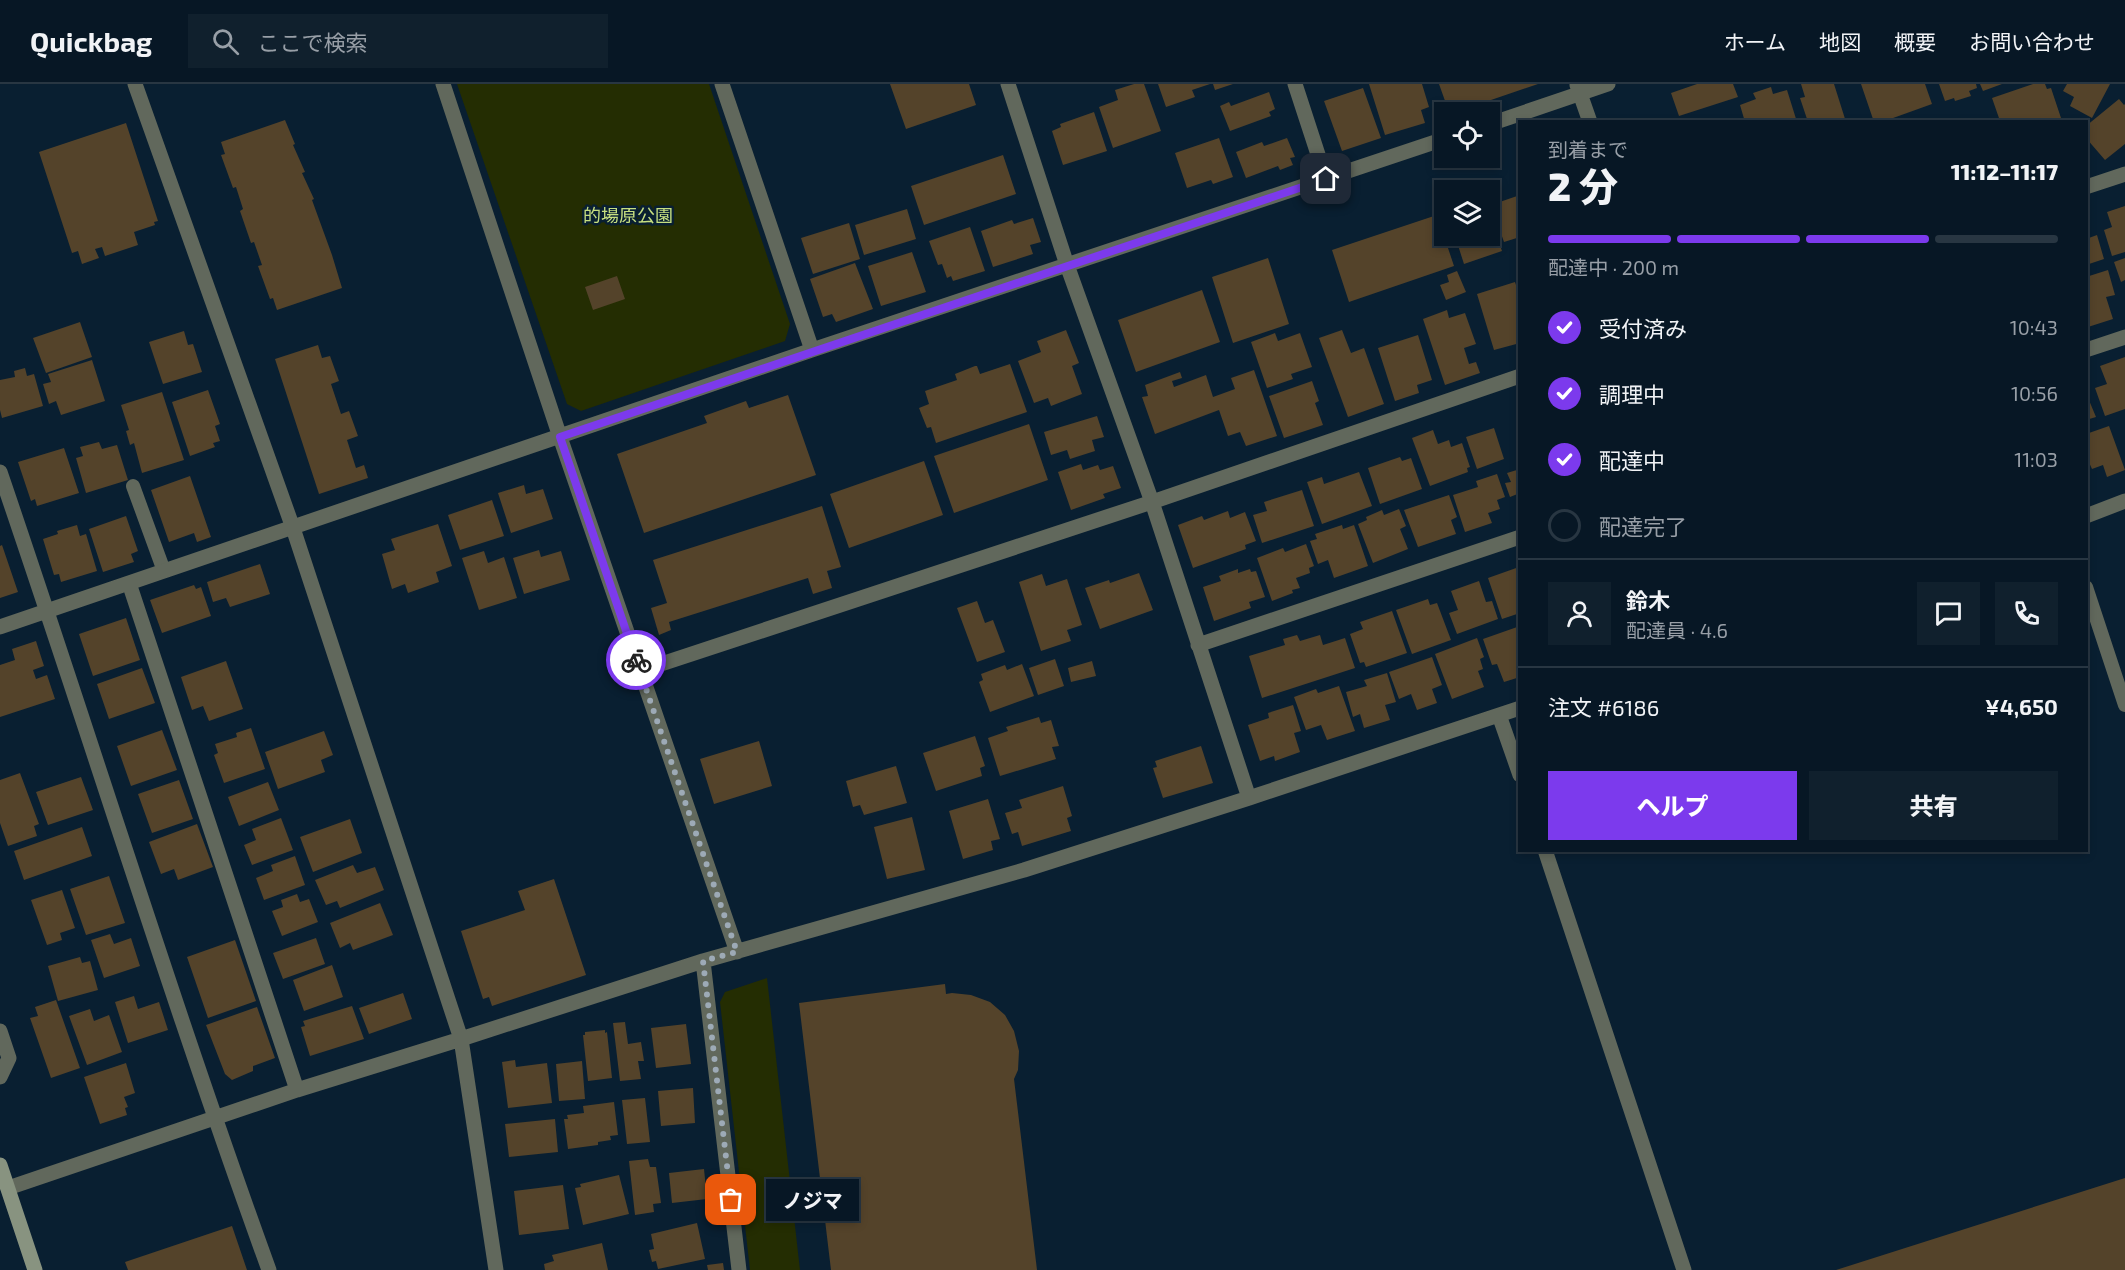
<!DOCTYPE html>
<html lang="ja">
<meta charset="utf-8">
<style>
body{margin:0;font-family:"Exo 2","Noto Sans JP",sans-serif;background:#10202d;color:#f1f3f6;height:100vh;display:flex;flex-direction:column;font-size:22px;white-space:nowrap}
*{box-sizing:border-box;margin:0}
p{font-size:20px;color:#989fa7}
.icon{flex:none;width:33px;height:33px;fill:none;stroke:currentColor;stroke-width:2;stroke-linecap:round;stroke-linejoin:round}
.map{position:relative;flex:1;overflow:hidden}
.details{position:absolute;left:1518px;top:36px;width:570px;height:732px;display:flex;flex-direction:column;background:#071725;border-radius:0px;box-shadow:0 3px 9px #0003,0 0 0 2px #283642}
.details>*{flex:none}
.controls{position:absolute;left:1434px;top:18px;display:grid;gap:12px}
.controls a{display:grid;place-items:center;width:66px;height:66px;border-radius:0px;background:#071725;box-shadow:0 3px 9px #0003,0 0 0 2px #283642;font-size:30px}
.pin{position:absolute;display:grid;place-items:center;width:51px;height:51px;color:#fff;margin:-26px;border-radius:12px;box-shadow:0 3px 9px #0006}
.courier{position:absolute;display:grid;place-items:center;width:60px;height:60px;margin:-30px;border:4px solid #7c3aed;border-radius:50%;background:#fff;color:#222;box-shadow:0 2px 8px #0007}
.bubble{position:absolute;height:42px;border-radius:0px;background:#071725;box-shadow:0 3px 9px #0003,0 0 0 2px #283642;font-size:20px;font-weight:800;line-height:42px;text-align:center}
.overview em{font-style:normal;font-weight:800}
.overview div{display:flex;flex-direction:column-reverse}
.overview{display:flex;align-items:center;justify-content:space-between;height:102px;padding:0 30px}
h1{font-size:39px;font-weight:800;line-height:45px}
.bar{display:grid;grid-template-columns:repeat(4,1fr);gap:9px 6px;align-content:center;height:72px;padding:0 30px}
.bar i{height:8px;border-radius:4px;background:#283642}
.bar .on{background:#7c3aed}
.bar p{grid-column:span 4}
.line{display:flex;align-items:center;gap:15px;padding:0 30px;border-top:2px solid #283642}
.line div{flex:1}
.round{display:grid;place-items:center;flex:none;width:63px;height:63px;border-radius:0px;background:#10202d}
ol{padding:0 30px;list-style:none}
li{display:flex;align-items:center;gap:18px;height:66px}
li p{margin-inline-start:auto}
li .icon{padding:6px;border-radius:50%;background:#7c3aed;color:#fff;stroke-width:4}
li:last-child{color:#989fa7}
li i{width:33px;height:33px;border:3px solid #283642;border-radius:50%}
.cta{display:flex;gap:12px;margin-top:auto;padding:12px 30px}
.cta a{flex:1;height:69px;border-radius:0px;background:#7c3aed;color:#fff;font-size:24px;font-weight:800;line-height:69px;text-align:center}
.cta a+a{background:#10202d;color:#f1f3f6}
header{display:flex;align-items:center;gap:36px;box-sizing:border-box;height:84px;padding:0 30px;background:#071725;border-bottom:2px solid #283642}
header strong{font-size:28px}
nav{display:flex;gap:33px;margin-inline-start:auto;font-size:21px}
.search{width:420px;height:54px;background:#10202d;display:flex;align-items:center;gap:15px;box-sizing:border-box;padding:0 21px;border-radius:0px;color:#989fa7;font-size:22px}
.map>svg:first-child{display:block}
</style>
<header>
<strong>Quickbag</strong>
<div class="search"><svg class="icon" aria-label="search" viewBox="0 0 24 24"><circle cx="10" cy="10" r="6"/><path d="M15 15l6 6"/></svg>ここで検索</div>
<nav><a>ホーム</a><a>地図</a><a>概要</a><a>お問い合わせ</a></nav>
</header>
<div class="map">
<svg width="2125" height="1186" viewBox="0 0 2125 1186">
<rect width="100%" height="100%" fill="#091f31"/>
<!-- green -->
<path fill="#242d02" d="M457 0H709L790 240 785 257 581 327 567 320Z
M767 894 800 1186H750L720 918 725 908Z"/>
<!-- building -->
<path fill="#54432a" d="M890 0H969L976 21 906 45Z
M1134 0H1144L1161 47 1113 64 1099 23 1118 16 1115 6Z
M1158 0H1210L1192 6 1195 13 1166 23Z
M1213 0H1233L1215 6Z
M1369 0H1422L1429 23 1421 26 1425 39 1385 51Z
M1439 0H1538L1456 28H1449Z
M1697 0H1733L1738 13 1679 32 1671 9Z
M1801 0H1834L1846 38H1808L1800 14 1805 13Z
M1861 0H1925L1932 20 1882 38H1874Z
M1939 0H1976L1977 4 1969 7 1971 12 1955 17 1954 14 1945 17Z
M1980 0H2002L1983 7Z
M2033 0H2045L2047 5 2051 4 2061 34 2050 38H2006L2005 35 2000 37 1992 14Z
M2067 0H2110L2092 34 2070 22 2074 13 2063 7Z
M1771 3 1773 10 1787 6 1797 38H1745L1740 21 1756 15 1753 9Z
M1363 4 1381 54 1342 67 1324 17Z
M1269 8 1275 25 1269 28 1271 32 1230 47 1220 22 1229 18 1231 22Z
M2119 15 2124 21 2125 20V60L2105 76 2086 54V42Z
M1094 28 1107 67 1063 81 1052 47 1061 43 1060 40Z
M285 36 295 60 293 61 305 88 302 89 314 115 312 116 332 171 342 204 277 226 273 214 270 215 258 182 262 181 254 158 251 159 240 127 243 125 236 103 233 104 221 71 225 70 221 58Z
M126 39 158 137 154 138 155 141 134 148 138 161 105 172 102 163 95 165 99 174 82 180 78 167 72 169 39 68Z
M1219 54 1233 93 1213 100 1211 96 1187 104 1175 69Z
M1287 54 1295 73 1290 74 1293 81 1280 86 1278 82 1246 94 1236 68 1262 58 1264 62Z
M1003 71 1016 110 924 141 911 102Z
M1520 111V153L1504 158 1491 121Z
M2125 122V168L2112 172 2104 146 2112 143 2107 128Z
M907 125 916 155 864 171 855 141Z
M1437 131 1454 182 1349 218 1332 166Z
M1490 132 1502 167 1464 180 1455 152H1490Z
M1033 134 1041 158 1030 161 1033 170 993 183 981 147 1012 136 1014 140Z
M849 139 860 175 813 190 801 154Z
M970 143 985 187 953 197 951 192 947 194 942 180 938 181 929 157Z
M2097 151 2104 175 2086 181V155Z
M912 168 926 208 881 222 868 182Z
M1268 174 1289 240 1233 259 1212 193Z
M2125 174V196L2121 198 2114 178Z
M855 179 873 225 836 238 832 230 823 233 810 195Z
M2108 186 2115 211 2106 213 2113 235 2088 243 2086 193Z
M1457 187 1466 208 1446 216 1440 201 1449 198 1447 191Z
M617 192 625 215 593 226 585 203Z
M1515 198 1520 213V259L1494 266 1477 210Z
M1202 206 1220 258 1136 288 1118 236Z
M1447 226 1449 234 1465 229 1476 260 1464 264 1469 280 1476 278 1480 289 1445 301 1423 235Z
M80 238 92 273 46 289 33 254Z
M1066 246 1079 279 1072 282 1082 310 1051 322 1048 314 1034 319 1018 277 1041 268 1037 257Z
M1342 246 1351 269 1364 264 1384 320 1348 333 1319 254Z
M184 247 188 261 193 260 202 288 163 300 149 258Z
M1275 249 1278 257 1300 249 1312 283 1291 290 1293 295 1267 304 1251 258Z
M1418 251 1432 296 1417 301 1419 309 1395 317 1378 264Z
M318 261 322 274 330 272 339 297 331 300 341 330 349 327 358 352 347 356 356 384 364 381 368 394 319 410 275 275Z
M2125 273V325L2105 332 2095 304 2107 300 2100 282Z
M92 276 105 317 61 331 56 317 49 320 43 300 51 298 48 290Z
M1010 280 1027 328 936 359 931 343 927 344 919 324 929 320 925 307 957 296 955 290 975 282H977L980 290Z
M25 284 27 292 34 290 43 322 2 334 0 326V296L15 293 14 287Z
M1254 286 1277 352 1246 362 1240 348 1228 352 1219 326 1155 350 1142 313 1148 312 1145 301 1180 288 1182 294 1172 297 1174 303 1206 291 1213 313 1235 305 1231 294Z
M1312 297 1319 317 1315 319 1323 341 1284 354 1269 312Z
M208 306 220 340 215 342 220 357 213 359 215 363 190 372 172 318Z
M162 308 184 376 142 389 134 359 130 361 126 347 129 346 121 321Z
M2086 309 2096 333 2086 336Z
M788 311 816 391 644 449 617 370 707 339 704 332 746 317 749 324Z
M1097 332 1104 353 1092 356 1095 367 1070 375 1067 366 1051 371 1044 348Z
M1029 340 1048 396 954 429 934 372Z
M2109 342 2125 386 2107 393 2103 381 2092 385 2086 372V350Z
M1494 344 1504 375 1477 385 1466 353Z
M1433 346 1438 360 1449 356 1451 363 1462 359 1470 383 1467 384 1468 388 1430 402 1412 354Z
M99 358 102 365 117 361 128 396 86 409 76 374 83 372 80 363Z
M64 364 79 409 37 422 35 415 31 417 18 378Z
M1400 373 1402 377 1411 374 1422 405 1380 420 1368 384Z
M924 377 943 431 849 464 830 410Z
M1081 380 1083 386 1098 381 1100 386 1113 382 1121 404 1103 410 1105 414 1071 426 1058 388Z
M1520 385V409L1510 413 1505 399 1511 398 1507 389Z
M1359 388 1372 422 1322 440 1307 398 1322 393 1324 400Z
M1497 390 1505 413 1497 416 1500 425 1488 429 1492 439 1465 448 1453 411 1478 403 1476 397Z
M190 392 211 453 197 458 194 449 169 458 151 406Z
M524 401 526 410 543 405 553 435 511 449 498 409Z
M1302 406 1314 442 1262 459 1253 431 1267 427 1264 418Z
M1449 411 1457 433 1451 436 1456 450 1418 463 1404 426Z
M492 416 504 452 460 466 448 431Z
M822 422 841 483 827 487 832 504 813 510 808 494 669 538 671 546 659 551 651 524 667 519 653 476Z
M1399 425 1406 442 1400 445 1408 465 1373 479 1358 440 1367 436 1366 433 1382 426 1384 431Z
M1228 427 1230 434 1245 428 1256 457 1245 461 1246 465 1193 484 1178 441 1202 432 1204 436Z
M126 432 138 467 131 470 134 478 103 488 89 445Z
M438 440 452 482 436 488 439 498 408 509 405 500 392 505 382 470 395 466 391 455Z
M77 441 80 452 86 450 97 487 61 498 59 490 54 491 43 455 58 450 57 447Z
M1342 441 1343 445 1354 441 1368 482 1334 494 1328 476 1318 480 1310 457 1317 455 1315 450Z
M1306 460 1314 482 1309 484 1310 489 1296 494 1300 504 1292 506 1293 509 1272 517 1257 474 1283 464 1285 468Z
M2 461 18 508 0 514V462Z
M539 466 541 473 561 467 570 496 524 510 513 474Z
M484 467 488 479 504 473 517 514 479 526 462 474Z
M260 480 270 510 230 523 226 514 213 518 207 498Z
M1519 483 1520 529 1502 535 1488 494Z
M1238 485V489L1250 485 1251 488 1256 487 1265 513 1249 518 1251 524 1214 537 1203 503 1221 497 1219 492Z
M1139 489 1153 526 1100 545 1085 504 1109 496 1110 499Z
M1042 490 1046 502 1067 495 1082 541 1067 546 1071 557 1041 567 1019 498Z
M1479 497 1486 518 1492 517 1498 535 1457 550 1449 529 1458 526 1451 507Z
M194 501 196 505 201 503 211 532 162 549 150 516Z
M1428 515 1430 521 1437 519 1451 556 1412 570 1396 526Z
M977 517 985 539 993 536 1005 568 977 578 957 524Z
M1392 527 1407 569 1366 583 1364 578 1360 579 1350 550 1363 545 1360 538Z
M126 534 140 576 93 592 79 550Z
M1520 542V593L1504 598 1497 580 1492 581 1483 555Z
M1297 551 1300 557 1320 551 1323 561 1345 554 1355 584 1262 614 1249 572 1285 561 1283 555Z
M1477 554 1484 573 1480 575 1483 585 1478 587 1484 603 1452 615 1435 570Z
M36 557 44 582 33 586 36 595 47 591 55 615 0 633V581L15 576 12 565Z
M1432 573 1442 601 1432 605 1437 619 1417 626 1411 610 1399 615 1389 588Z
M1055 575 1064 602 1038 611 1029 584Z
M226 577 243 625 209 637 203 622 192 626 181 593Z
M1092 577 1096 592 1071 598 1068 584Z
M1022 580 1034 612 990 628 979 598 983 596 981 590 1005 581 1007 586Z
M142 584 155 619 109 635 97 600Z
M1387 589 1396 618 1385 621 1390 636 1364 644 1360 630 1353 633 1346 608 1367 602 1364 596Z
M1339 602 1355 647 1327 656 1321 641 1306 646 1294 613 1316 605 1318 609Z
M1293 621 1301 647 1294 649 1300 668 1275 677 1274 672 1260 677 1248 641 1269 634 1268 629Z
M1039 633 1041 639 1051 636 1059 662 1052 663 1056 675 1000 692 988 654 1008 647 1006 643Z
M251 644 265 685 224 699 214 671 218 669 215 660 237 653 236 649Z
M162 646 177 686 131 702 117 662Z
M324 647 333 671 321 676 325 688 278 705 265 668Z
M975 652 985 682 980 684 982 692 936 707 923 669Z
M759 657 772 702 714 720 700 675Z
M1201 662 1213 699 1163 714 1153 684 1157 683 1155 677Z
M896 682 907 719 864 731 860 721 853 723 846 697Z
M20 689 39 740 34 742 37 752 8 762 0 739V696Z
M81 693 93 726 48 741 36 708Z
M179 696 193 735 152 749 138 710Z
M268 698 279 726 239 742 228 713Z
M1063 702 1072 732 1067 734 1071 747 1022 762 1018 748 1012 750 1005 729 1022 724 1019 716Z
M988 715 1000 755 991 757 993 766 963 775 949 727Z
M912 733 925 786 887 795 874 743Z
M281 734 293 766 252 781 244 761 256 756 252 745Z
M350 735 362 769 313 788 300 753Z
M197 740 213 783 178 796 174 785 161 790 149 758Z
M82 743 92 772 24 796 14 767Z
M295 772 305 801 264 816 256 794 273 787 271 781Z
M353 781 357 789 375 783 384 806 340 824 337 817 326 821 315 796Z
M109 792 125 839 86 851 70 805Z
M554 795 586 891 492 922 489 913 483 915 461 847 525 826 518 807Z
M62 806 75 844 60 849 62 856 47 861 31 816Z
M297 810 300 818 309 815 318 838 282 852 272 827 283 823 281 816Z
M380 819 393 851 353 866 350 859 340 864 330 839Z
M110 850 114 860 131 854 140 882 104 894 91 856Z
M316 854 325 880 283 895 273 869Z
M235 856 256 917 208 934 187 873Z
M80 873 82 879 90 877 98 906 58 917 48 882Z
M332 881 343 913 304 927 293 896Z
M945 900 946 910 952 909 971 911 990 918 1005 931 1014 947 1019 967 1018 986 1014 995 1037 1186H831L799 919Z
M403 909 412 935 369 950 359 924Z
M134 912 138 925 159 918 168 946 128 959 115 918Z
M56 916 80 984 51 994 30 934 38 932 35 923Z
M352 922 364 955 310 972 301 943 305 942 303 937Z
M257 923 275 974 253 982V987L232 996 225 990 206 941Z
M90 925 94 937 109 931 122 968 87 981 69 932Z
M625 938 628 960 641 958 644 977H638L641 995 620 997 613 939Z
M686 940 691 980 656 984 651 944Z
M605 946V949L607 948 612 994 588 997 583 951H585V948Z
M515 976 516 983 547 979 552 1019 508 1024 502 978Z
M582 977 585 1015 559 1017 556 980Z
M126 979 135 1009 124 1013 128 1023 125 1024 127 1031 100 1040 84 993Z
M693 1004 695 1039 661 1042 658 1007Z
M645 1014 650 1058 627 1060 622 1016Z
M614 1018 618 1051 610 1052 611 1056 598 1058V1061L568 1065 564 1035H568L567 1031 584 1029 583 1022Z
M555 1035 558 1068 509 1073 505 1040Z
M648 1075 650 1083H656L661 1119 653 1120 654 1128 635 1131 629 1077Z
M704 1085 707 1115 672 1119 669 1089Z
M619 1091 629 1130 583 1141 575 1104 581 1103 580 1100Z
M2125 1094V1186H1836Z
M563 1101 569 1145 519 1151 514 1107Z
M697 1139 705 1175 658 1185 656 1177 652 1178 649 1166 654 1165 651 1150Z
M232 1142 247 1186H128L125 1178Z
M602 1159 608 1186H545L544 1180 554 1177 552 1171Z
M723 1179 724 1186H708L707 1181Z"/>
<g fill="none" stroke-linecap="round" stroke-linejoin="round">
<!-- lane -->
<path stroke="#61685c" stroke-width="14" d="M133 402 164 487
M2086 503 2125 621"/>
<!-- street -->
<path stroke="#61685c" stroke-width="15" d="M135 0 293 444 461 955 496 1186
M443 0 560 353 737 868
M722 0 812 266
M1008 0 1067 181 1152 418 1249 714
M1295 0 1326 95
M1577 1 1590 38
M1490 40 1608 0
M2086 103 2125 90
M2086 266 2125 253
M0 388C91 654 173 922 269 1186
M2086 432 2125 417
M129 499 297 1006
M0 543 812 266 1444 55
M1198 561 1520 453
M640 587 1152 418 1520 292
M1499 631 1520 691
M1545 766 1684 1186
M703 877 739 1186
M0 947 9 974 0 993
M8 1104 297 1006 461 955 703 877 1024 786 1249 714 1520 624"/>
<!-- secondary -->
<path stroke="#889380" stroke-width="15" d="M0 1081 35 1186"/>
</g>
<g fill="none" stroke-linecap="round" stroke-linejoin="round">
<!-- done -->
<path stroke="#9daab6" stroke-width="6" stroke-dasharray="0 10.8" d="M636 576 737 868 703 877 731 1116"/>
<!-- route -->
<path stroke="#7c3aed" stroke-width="8" d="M636 576 560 353 1326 95"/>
</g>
<g text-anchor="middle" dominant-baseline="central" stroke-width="5" stroke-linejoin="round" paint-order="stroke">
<!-- park labels -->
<g font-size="18" fill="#c7df80" stroke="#091f31">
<text x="628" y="131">的場原公園</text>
</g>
</g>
</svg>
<div class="controls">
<a><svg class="icon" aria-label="locate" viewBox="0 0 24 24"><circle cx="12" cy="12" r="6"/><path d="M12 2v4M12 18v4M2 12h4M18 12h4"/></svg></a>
<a><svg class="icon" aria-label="layers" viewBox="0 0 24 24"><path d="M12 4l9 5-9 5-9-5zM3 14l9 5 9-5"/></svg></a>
</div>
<div class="pin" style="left:731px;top:1116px;background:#ea580c"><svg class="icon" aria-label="bag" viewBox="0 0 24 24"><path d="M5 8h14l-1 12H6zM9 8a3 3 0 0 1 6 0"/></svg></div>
<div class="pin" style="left:1326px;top:95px;background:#1f2937"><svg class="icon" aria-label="home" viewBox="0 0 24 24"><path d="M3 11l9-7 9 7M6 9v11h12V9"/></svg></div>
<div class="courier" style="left:636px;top:576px"><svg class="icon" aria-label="bike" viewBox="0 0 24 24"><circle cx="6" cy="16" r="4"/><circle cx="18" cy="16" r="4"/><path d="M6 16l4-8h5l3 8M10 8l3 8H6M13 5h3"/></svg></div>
<div class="bubble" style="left:766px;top:1095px;width:93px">ノジマ</div>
<section class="details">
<div class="overview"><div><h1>2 分</h1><p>到着まで</p></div><em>11:12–11:17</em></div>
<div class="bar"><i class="on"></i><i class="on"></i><i class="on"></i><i></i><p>配達中 · 200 m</p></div>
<ol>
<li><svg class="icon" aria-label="check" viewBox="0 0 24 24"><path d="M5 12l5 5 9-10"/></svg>受付済み<p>10:43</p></li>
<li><svg class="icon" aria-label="check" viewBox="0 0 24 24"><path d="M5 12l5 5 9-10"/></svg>調理中<p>10:56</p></li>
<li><svg class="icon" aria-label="check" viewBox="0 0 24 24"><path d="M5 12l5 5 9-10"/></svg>配達中<p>11:03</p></li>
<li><i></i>配達完了</li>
</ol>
<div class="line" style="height:108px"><a class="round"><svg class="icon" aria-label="person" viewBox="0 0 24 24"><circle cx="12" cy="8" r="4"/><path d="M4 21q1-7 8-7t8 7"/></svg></a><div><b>鈴木</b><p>配達員 · 4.6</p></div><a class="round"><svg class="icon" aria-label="chat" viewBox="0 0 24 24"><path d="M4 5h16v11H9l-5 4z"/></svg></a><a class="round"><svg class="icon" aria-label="phone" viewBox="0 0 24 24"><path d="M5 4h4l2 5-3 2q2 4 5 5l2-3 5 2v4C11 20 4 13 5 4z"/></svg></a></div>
<div class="line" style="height:78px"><div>注文 #6186</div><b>¥4,650</b></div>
<div class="cta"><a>ヘルプ</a><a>共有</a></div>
</section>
</div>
